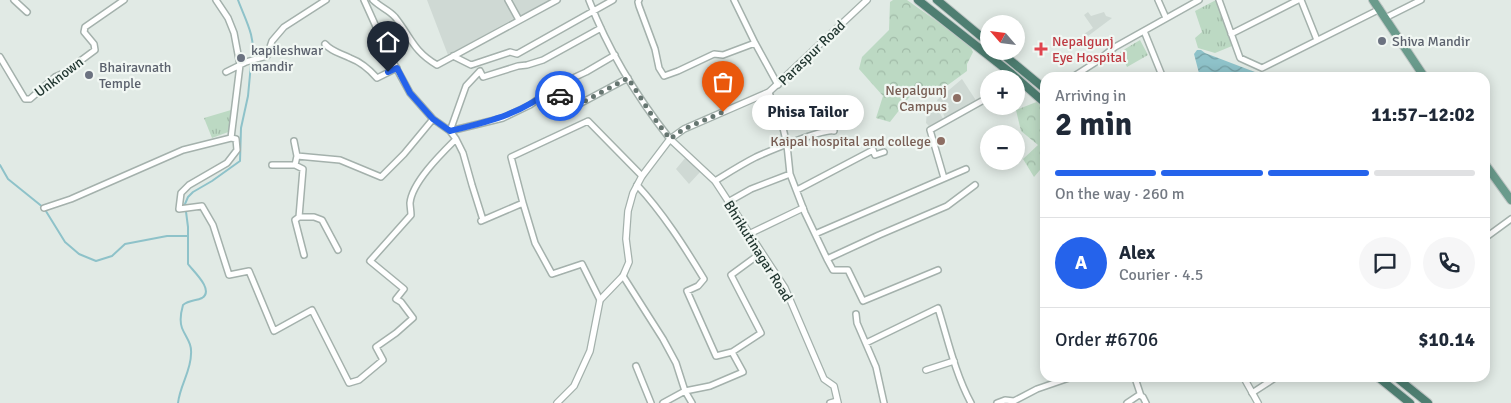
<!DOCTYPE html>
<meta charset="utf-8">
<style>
body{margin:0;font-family:Signika,sans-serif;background:#f6f6f7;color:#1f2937;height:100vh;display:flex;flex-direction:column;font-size:19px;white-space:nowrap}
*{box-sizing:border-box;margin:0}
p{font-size:16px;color:#747a83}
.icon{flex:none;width:28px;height:28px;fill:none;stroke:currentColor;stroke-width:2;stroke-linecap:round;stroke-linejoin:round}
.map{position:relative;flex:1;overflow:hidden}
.sheet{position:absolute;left:1040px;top:72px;width:450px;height:310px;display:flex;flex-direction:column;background:#fff;border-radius:15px;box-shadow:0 2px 12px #0003}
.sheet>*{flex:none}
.needle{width:32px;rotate:298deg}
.buttons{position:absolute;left:980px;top:15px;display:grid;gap:10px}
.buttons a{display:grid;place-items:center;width:45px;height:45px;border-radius:50%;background:#fff;box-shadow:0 2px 12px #0003;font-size:25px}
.pin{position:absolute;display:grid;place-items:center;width:42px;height:42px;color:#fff;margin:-51px -21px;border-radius:50% 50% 50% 0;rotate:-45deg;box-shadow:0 0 5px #0007}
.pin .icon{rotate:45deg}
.courier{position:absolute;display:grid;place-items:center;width:50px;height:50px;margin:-25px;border:4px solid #2563eb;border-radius:50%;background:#fff;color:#222;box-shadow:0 1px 6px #0007}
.bubble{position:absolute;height:35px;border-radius:18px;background:#fff;box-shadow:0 2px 12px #0003;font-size:16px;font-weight:700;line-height:35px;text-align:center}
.summary em{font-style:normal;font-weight:700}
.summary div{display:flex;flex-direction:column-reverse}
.summary{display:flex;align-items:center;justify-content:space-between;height:85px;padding:0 15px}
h1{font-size:32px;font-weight:700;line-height:38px}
.bar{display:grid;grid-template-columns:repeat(4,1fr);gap:8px 5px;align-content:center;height:60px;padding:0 15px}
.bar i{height:6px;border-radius:4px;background:#e0e1e3}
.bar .on{background:#2563eb}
.bar p{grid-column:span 4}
.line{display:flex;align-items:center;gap:12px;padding:0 15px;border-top:1px solid #e0e1e3}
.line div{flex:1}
.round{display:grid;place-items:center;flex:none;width:52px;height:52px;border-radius:26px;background:#f6f6f7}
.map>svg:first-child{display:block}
</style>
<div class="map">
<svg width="1511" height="403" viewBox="0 0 1511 403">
<defs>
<pattern id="forest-crowns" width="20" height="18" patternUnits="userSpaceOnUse" patternTransform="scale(1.25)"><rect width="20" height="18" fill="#bcd9c3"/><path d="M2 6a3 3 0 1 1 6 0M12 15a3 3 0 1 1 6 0" fill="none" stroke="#a1bba8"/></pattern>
<pattern id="park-tufts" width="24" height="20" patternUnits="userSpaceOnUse" patternTransform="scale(1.25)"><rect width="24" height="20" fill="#bcd9c3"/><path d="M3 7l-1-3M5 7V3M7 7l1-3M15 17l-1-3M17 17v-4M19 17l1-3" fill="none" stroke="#a1bba8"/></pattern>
<pattern id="water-waves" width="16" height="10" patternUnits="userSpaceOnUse" patternTransform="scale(1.25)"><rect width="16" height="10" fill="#8ec2c9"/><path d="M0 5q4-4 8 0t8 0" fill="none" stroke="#749fa4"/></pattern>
</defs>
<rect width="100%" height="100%" fill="#e1eae5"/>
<!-- built -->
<path fill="#cfd9d4" d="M427 0H551L513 19 448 55Z
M1088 12 1091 16 1104 12 1106 16 1112 18 1088 36 1084 34 1093 28 1084 15Z
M962 79 977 102 946 120 937 100Z
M934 106 937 107 943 119 929 126 926 123 927 111Z
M686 157 701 171 689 184 676 169Z"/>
<!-- forest -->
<path fill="url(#forest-crowns)" d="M893 0H907L969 44 973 52 967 64V71L937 93 911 95 890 122 876 118 883 96 859 69 862 57 889 30 890 2Z
M1039 101 1045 106V164L1034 177 1023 159 1038 145 1021 131 1016 110Z"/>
<!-- park -->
<path fill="url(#park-tufts)" d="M1216 0 1232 46 1215 53 1198 48 1195 38 1202 32 1195 11Z
M1140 40 1148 55 1127 67 1120 52Z
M231 110V131L212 138 204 118Z"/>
<!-- water -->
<path fill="url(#water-waves)" d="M1197 50H1201L1205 53 1268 77H1200L1194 54Z"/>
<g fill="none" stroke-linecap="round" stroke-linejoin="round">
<!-- stream -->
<path stroke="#8ec2c9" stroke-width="2" d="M238 0C245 19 256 37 252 57
M0 165 8 179 44 208 65 242 79 254 96 261 112 256 125 244 167 236H188
M178 403C180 385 191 371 191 354 192 343 186 338 182 328 179 320 181 312 183 305 189 300 196 301 202 298 215 290 192 270 188 264V227L185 204 188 197 193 192 212 181 240 161 241 128 248 96 251 64"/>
<!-- minor casing -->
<g stroke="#a4b1ac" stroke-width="8">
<path id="minor" d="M14 0 27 12
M364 0 387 51 410 93 433 119 450 131 456 139 463 153 472 185 483 220
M373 0C380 7 389 10 395 17 411 37 413 51 437 65L557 0
M508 0 519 20
M589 0C608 50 637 97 670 139
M639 0 638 2 639 6 655 49 659 68 664 76 678 71 714 54 723 55 755 43
M734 0 755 43 778 85
M1158 0 1166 18
M1219 0 1240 58 1262 68 1380 9
M1301 0 1317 40
M1385 18 1421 0
M601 28 543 60 527 65 518 66 483 77 480 71 466 86 450 131 503 118 530 105 556 86 586 72 615 55
M1144 31 1163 78
M1231 34 1298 0
M325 44C332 52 340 53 350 58 361 62 369 69 377 78L397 68
M453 56 471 65 510 52 517 54 613 0
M0 57 25 99H30L55 77 64 73 95 50 94 44 84 32 85 27 124 0
M226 72 246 62 267 56 272 41 284 27 326 0
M1071 78 1096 62 1115 47 1199 0
M556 86 568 110 628 78
M769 92 776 114 783 128 787 145 790 174 805 213 827 259 879 235 947 206 975 185
M231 138 236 139 237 150 227 163 189 185 181 193 179 209 202 206 213 225 229 275 249 271 274 331 312 310 349 383 359 380 383 360 376 347 396 333 413 318 401 302 396 299 404 289 370 261 411 215C411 211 410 206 410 203 412 182 442 153 456 139
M294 141 297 156 340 160 381 177 404 154 433 119
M272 165H295L297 156
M295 165 303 169 299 217H314L322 220 338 250
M944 178 930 130 989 97
M715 181C728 173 742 164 756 157 767 152 824 128 834 131
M797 190 873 150 875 155 884 152
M728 202 751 189 790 174
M523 203 535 243 552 274 582 264 600 300
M44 208 71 199 183 150 231 138 240 65 234 33 228 18 216 0
M299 217 295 220 304 255
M481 221 523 203 511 157 588 121 642 176
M815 234 966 169
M1485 238 1511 219
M827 259 833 270H848L863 301 938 270
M623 276 663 339 676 363 685 391 710 386 743 372 732 352 716 356 687 291 698 286 704 279C684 246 663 213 637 185
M856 314 857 323 876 367 884 403
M866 343 938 308C948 340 955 373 971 403
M732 352 761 333 731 275 761 253
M636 366 651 403
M1135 378 1141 396
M1252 393 1275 378
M663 403 685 391 692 403
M830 403 837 401
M997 403 1005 400 1014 401 1037 389 1069 378
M1127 403 1139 395 1143 397 1146 403"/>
</g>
<!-- tertiary casing -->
<g stroke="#a4b1ac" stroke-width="8">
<path id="tertiary" d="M670 139 715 181 785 288 824 379 834 386 838 403
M749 234 803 208
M926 370 954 361
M1244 378 1258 403
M557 403 574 386 590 351 600 300 623 276 629 262 626 239 628 211 633 193 642 176 670 139 684 129 769 92 867 0"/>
</g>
<!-- primary casing -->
<g stroke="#c1c7c6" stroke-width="10">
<path id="primary" d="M1373 0 1425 78
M1485 164 1511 200"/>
</g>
<!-- trunk casing -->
<g stroke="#c1c7c6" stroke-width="10">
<path id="trunk" d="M918 0 1012 74 1045 103
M937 0 989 43
M999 51 1045 89
M1379 378 1410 403
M1397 378 1428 403"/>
</g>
<!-- minor -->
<use href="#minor" stroke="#fff" stroke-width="5"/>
<!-- tertiary -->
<use href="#tertiary" stroke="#fff" stroke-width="5.5"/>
<!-- primary -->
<use href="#primary" stroke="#6a9b8c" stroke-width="8"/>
<!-- trunk -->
<use href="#trunk" stroke="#4e7e71" stroke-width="8"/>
</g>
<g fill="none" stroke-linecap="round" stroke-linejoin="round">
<!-- done -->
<path stroke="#667671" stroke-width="5" stroke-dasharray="0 9" d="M560 96 568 110 628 78 651 114 670 139 684 129 723 112"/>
<!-- route -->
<path stroke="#2563eb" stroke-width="6" d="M388 72 397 68 410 93 433 119 450 131C491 121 522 114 556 86L560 96"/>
</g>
<!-- markers -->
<g fill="#6b7280" stroke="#f1f7f3" stroke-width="2">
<circle cx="1382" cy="41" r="5"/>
<circle cx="241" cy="58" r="5"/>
<circle cx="89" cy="75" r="5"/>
</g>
<path fill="#e0444e" stroke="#f1f7f3" stroke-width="2" d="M1038.5 41.5h5v5h5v5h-5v5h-5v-5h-5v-5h5z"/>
<g fill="#8d6e63" stroke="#f1f7f3" stroke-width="2">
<circle cx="957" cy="98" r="5"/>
<circle cx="941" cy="141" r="5"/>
</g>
<g text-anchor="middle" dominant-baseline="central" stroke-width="4.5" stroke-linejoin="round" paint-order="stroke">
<!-- health labels -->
<g font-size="14" fill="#be3a42" stroke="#f1f7f3" text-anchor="start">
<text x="1052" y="41">Nepalgunj<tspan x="1052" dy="16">Eye Hospital</tspan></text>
</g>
<!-- worship labels -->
<g font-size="14" fill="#5b616d" stroke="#f1f7f3" text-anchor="start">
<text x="1392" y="41">Shiva Mandir</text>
<text x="251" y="50">kapileshwar<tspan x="251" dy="16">mandir</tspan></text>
<text x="99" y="67">Bhairavnath<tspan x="99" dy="16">Temple</tspan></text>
</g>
<!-- street labels -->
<g font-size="14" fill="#233832" stroke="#f1f7f3">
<text transform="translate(812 53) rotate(-44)">Paraspur Road</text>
<text transform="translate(59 77) rotate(-37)">Unknown</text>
<text transform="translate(758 251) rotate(58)">Bhrikutinagar Road</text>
</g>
<!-- education labels -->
<g font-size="14" fill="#785e54" stroke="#f1f7f3" text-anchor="end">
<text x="947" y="90">Nepalgunj<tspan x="947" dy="16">Campus</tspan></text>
<text x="931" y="141">Kaipal hospital and college</text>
</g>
</g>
</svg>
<div class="buttons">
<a><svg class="needle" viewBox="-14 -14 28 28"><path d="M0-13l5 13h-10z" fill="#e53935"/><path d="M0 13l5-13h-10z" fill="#747a83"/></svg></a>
<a>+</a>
<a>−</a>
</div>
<div class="pin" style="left:723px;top:112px;background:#ea580c"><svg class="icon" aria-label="bag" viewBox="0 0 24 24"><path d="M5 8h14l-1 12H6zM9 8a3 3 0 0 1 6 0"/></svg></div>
<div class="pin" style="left:388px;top:72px;background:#1f2937"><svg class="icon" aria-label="home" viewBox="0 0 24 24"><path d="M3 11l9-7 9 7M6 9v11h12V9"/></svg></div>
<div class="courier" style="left:560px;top:96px"><svg class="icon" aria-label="car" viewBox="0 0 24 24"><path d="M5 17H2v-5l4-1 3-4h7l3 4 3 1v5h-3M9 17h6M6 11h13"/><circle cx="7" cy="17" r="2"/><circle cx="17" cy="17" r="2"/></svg></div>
<div class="bubble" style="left:752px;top:95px;width:112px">Phisa Tailor</div>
<section class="sheet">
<div class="summary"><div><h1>2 min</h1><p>Arriving in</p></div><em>11:57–12:02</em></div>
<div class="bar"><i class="on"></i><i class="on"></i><i class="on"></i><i></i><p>On the way · 260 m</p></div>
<div class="line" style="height:90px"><b class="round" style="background:#2563eb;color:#fff">A</b><div><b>Alex</b><p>Courier · 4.5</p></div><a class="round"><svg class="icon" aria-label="chat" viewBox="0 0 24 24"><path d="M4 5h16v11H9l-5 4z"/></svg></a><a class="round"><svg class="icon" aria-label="phone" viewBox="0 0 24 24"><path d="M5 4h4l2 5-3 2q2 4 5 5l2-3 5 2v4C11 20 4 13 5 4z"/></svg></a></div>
<div class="line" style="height:65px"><div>Order #6706</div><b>$10.14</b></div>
</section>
</div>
